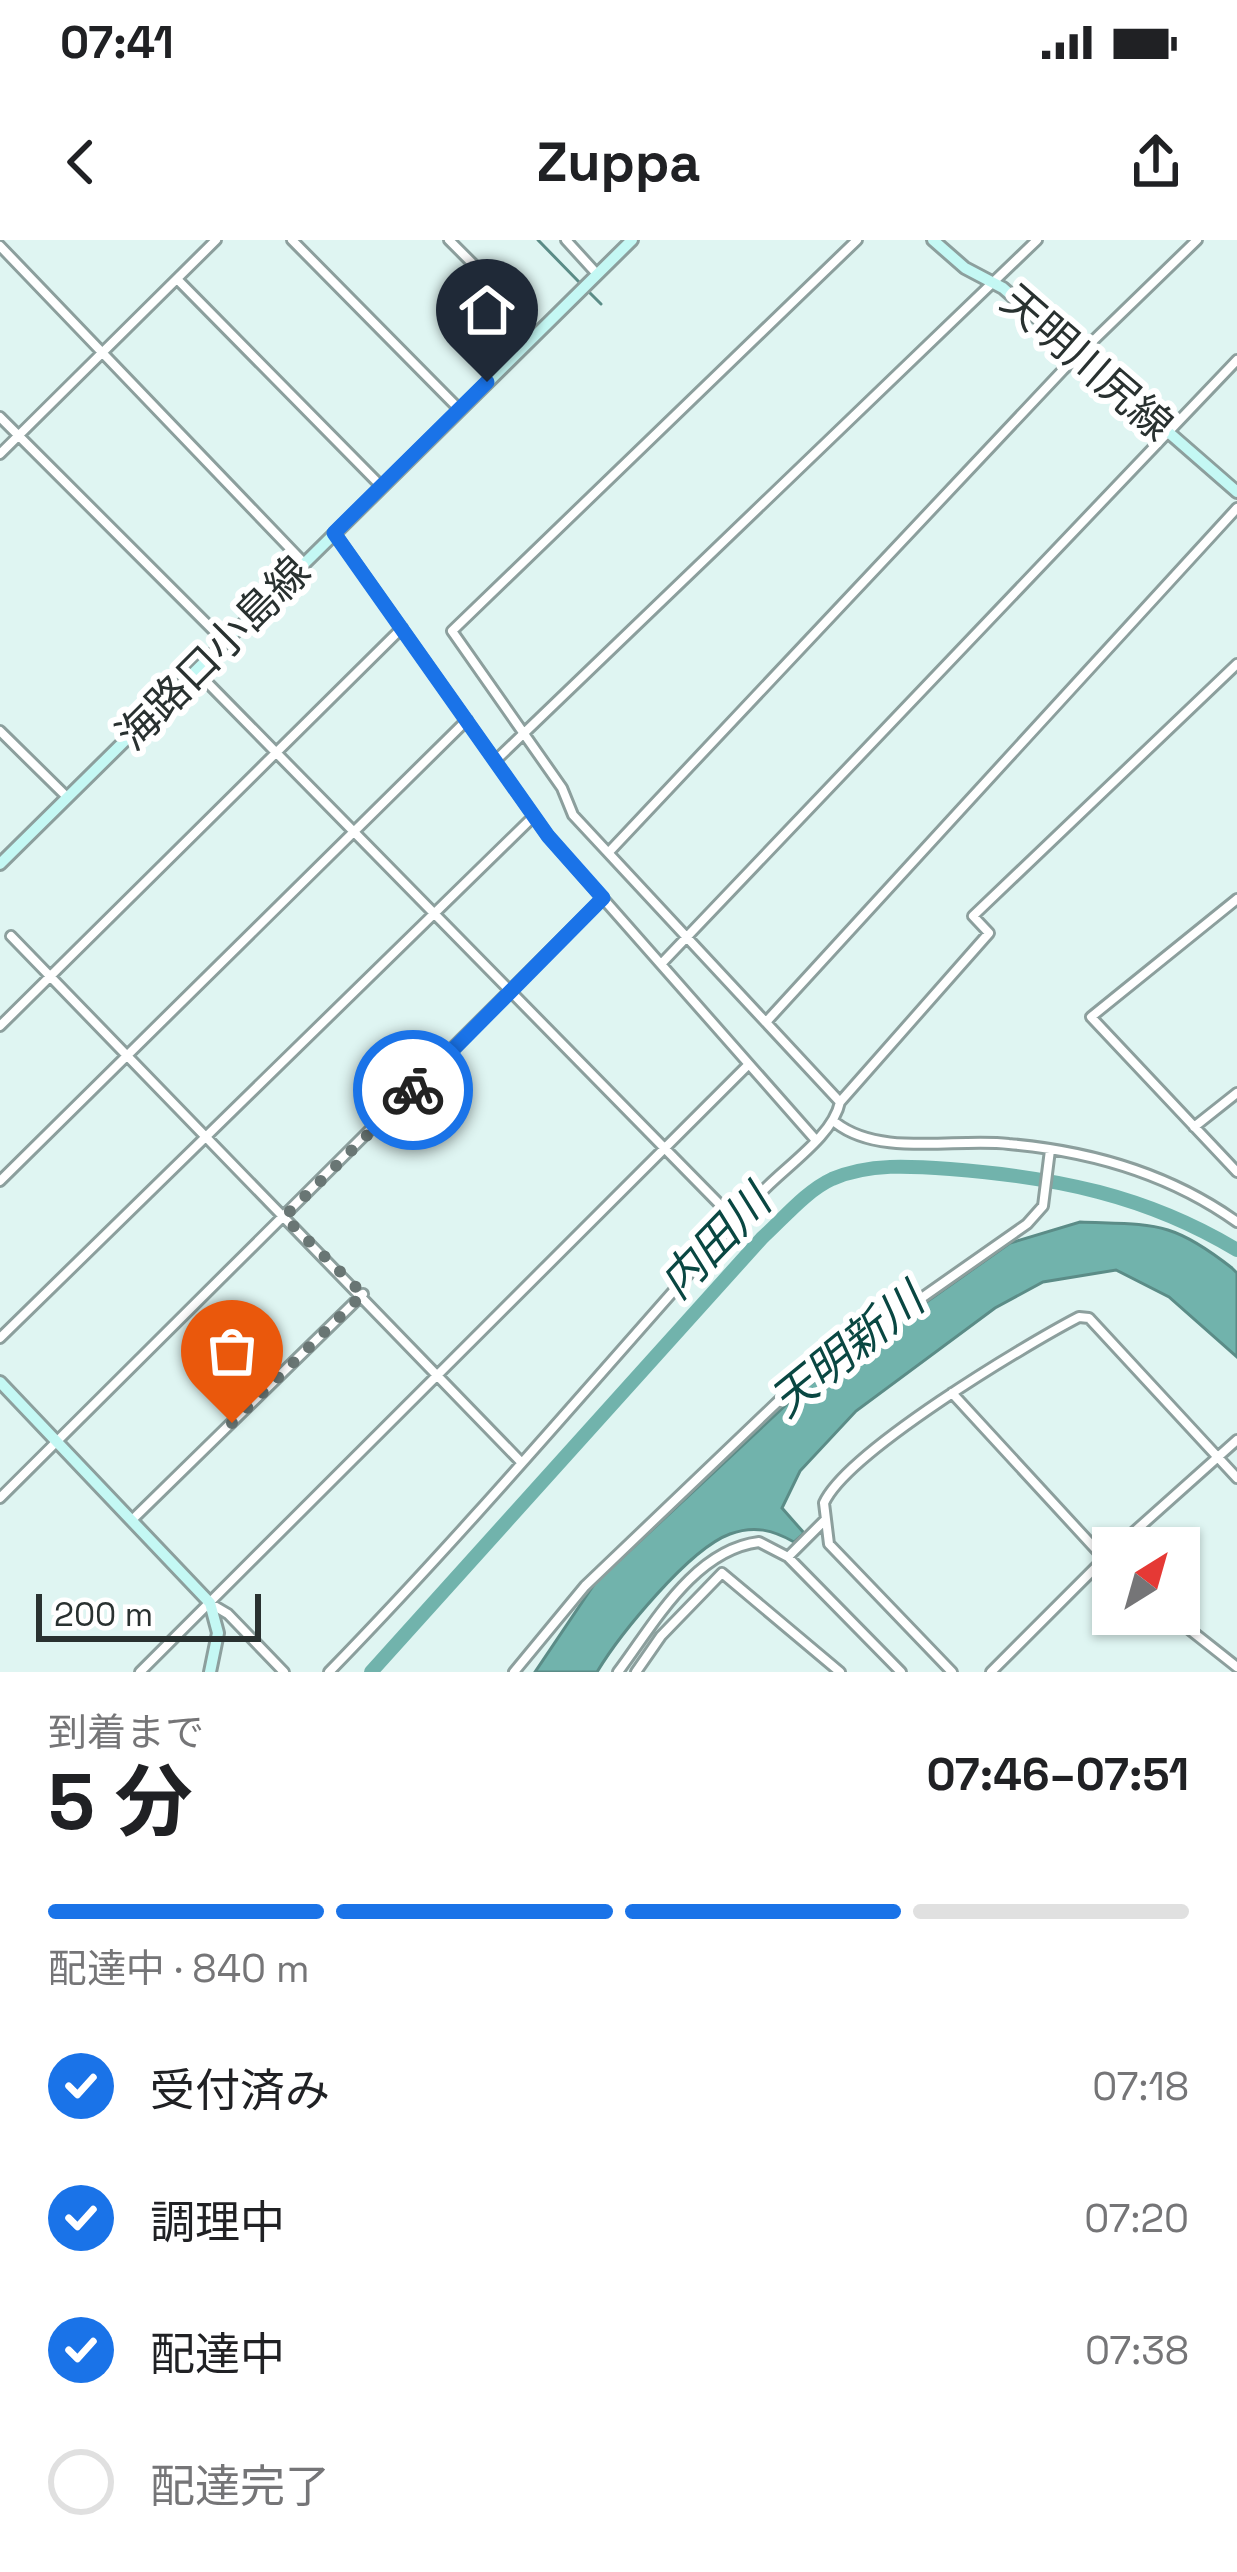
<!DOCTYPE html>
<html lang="ja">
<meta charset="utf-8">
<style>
body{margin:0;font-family:"Space Grotesk","Noto Sans JP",sans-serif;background:#f6f6f6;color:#202124;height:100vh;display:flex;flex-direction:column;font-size:45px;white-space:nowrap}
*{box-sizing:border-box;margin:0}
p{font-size:39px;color:#757577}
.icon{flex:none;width:66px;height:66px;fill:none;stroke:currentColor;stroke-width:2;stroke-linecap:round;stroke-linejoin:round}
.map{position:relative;height:1432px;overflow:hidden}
.panel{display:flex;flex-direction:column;background:#fff;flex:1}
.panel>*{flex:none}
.needle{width:78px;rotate:37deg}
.controls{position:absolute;left:1092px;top:1287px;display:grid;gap:24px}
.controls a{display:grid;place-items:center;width:108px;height:108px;border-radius:0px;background:#fff;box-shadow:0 3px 9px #0004;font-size:60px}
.scale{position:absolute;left:36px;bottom:30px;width:225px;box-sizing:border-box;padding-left:12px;border:6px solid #293130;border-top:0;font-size:33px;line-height:42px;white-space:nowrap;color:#293130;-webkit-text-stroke:9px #fff;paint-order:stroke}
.pin{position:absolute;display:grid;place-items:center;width:102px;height:102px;color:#fff;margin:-123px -51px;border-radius:50% 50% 50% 0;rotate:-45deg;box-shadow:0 0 12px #0007}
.pin .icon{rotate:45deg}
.courier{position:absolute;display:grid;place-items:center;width:120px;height:120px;margin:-60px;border:9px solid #1a73e8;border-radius:50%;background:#fff;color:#222;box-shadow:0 3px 15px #0007}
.summary em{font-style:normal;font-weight:700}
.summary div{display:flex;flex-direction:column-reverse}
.summary{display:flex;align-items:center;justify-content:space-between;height:204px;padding:0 48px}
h1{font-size:78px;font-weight:700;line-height:90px}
.bar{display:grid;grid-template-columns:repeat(4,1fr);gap:18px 12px;align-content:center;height:144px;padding:0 48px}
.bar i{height:15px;border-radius:9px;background:#e0e0e0}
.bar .active{background:#1a73e8}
.bar p{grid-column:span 4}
ol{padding:0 48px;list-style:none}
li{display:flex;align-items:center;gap:36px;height:132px}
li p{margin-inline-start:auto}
li .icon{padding:12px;border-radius:50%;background:#1a73e8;color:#fff;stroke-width:4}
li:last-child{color:#757577}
li i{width:66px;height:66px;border:6px solid #e0e0e0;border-radius:50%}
.status{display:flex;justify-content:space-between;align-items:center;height:84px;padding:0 60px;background:#fff;direction:ltr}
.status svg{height:33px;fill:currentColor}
header{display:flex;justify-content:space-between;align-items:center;height:156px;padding:0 48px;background:#fff;font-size:54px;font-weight:700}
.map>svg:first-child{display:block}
</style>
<div class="status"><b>07:41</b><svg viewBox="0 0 49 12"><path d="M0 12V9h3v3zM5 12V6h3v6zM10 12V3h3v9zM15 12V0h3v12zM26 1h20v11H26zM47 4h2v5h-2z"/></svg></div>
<header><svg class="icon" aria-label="back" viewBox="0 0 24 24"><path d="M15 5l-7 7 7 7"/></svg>Zuppa<svg class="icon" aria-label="share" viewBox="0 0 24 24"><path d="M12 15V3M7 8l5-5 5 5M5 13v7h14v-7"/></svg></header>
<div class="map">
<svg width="1237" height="1432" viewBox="0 0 1237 1432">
<rect width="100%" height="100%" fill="#dff5f2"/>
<!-- water -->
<path fill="#71b3ac" stroke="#5b8c87" stroke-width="3" d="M1080 982C1155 985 1171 980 1232 1028L1237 1033V1117L1169 1057 1116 1030 1043 1042 995 1068 856 1171 800 1231 782 1268 804 1293 794 1302C773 1290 754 1285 730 1294 689 1309 620 1394 597 1432H535L595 1343 803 1149 1010 1003Z"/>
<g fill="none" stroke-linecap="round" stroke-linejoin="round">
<!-- stream -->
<path stroke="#5b8c87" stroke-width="3" d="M538 0 580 43
M588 51 601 64"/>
<!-- river -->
<path stroke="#71b3ac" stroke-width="14" d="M371 1432 762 998C783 979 806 951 832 939 869 923 911 926 950 929 1054 937 1146 955 1237 1010"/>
<!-- street casing -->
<g stroke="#8c9f9d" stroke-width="14">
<path id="street" d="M292 0 459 169
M449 0 516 67
M566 0 597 34
M0 6 304 323
M177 39 382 247
M0 177 225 402
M0 214 216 0
M335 294 548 596 814 898
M196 431 736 981
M0 491 67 557
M495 521 1037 0
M609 612 1063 130 1197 0
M1237 659 1091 777 1237 932
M11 696 521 1222
M663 722 1237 120
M767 781 1237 268
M0 786 402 388
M840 862 573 575 562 548 452 391 857 0
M836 883C880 917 955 898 1009 904 1089 911 1170 934 1237 982
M1194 887 1237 853
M0 941 467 480
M0 1098 534 576
M952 1153 1113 1328
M0 1258 603 658
M133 1279 363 1054
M1116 1308 1237 1200
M788 1317 825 1280
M211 1364 228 1374 284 1432
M1170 1374 1237 1427
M140 1432 747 826
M329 1432C478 1279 615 1115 758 956 783 928 833 897 840 862L989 693 973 676 1237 424
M514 1432 585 1346 789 1151 1027 984 1043 966 1050 910
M618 1432C654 1384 694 1310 759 1302L788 1317 901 1432
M636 1432 661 1396 722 1333 840 1432
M952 1432 829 1304 824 1263C847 1212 1025 1105 1079 1077L1089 1078 1237 1238
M991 1432 1113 1310"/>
</g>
<!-- secondary casing -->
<g stroke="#8c9f9d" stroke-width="16">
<path id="secondary" d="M933 0 965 28 1003 48 1237 252
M0 624 632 0
M0 1142 210 1363 218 1393 210 1432"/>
</g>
<!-- street -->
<use href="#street" stroke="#fff" stroke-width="8"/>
<!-- secondary -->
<use href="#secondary" stroke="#c4f8f4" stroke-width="10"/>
</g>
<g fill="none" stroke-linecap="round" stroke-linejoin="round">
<!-- done -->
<path stroke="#697674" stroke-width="12" stroke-dasharray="0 21.6" d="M232 1183 363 1054 284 977 413 850"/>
<!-- route -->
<path stroke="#1a73e8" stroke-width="15" d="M413 850 603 658 548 596 334 293 487 142"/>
</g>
<g text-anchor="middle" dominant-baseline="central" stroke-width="12" stroke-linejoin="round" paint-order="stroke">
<!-- street labels -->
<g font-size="42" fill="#293130" stroke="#fff">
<text transform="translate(1087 123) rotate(41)">天明川尻線</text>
<text transform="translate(213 413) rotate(-45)">海路口小島線</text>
</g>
<!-- water labels -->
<g font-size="45" font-style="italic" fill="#094742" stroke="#fff">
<text transform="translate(715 1002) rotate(-46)">内田川</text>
<text transform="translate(847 1110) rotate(-39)">天明新川</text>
</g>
</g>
</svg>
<div class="controls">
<a><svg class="needle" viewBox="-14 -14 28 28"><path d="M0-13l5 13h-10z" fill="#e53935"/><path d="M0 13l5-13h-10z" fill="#757577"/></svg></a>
</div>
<div class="scale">200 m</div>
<div class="pin" style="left:232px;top:1183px;background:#ea580c"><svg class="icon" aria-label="bag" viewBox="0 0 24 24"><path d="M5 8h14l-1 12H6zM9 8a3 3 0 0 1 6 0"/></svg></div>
<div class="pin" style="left:487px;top:142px;background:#1f2937"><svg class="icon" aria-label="home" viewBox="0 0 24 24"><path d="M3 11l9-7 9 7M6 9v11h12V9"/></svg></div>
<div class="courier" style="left:413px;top:850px"><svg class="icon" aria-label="bike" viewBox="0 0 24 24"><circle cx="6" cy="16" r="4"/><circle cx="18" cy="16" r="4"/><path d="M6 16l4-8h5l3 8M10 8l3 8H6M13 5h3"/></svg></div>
</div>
<section class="panel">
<div class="summary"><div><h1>5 分</h1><p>到着まで</p></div><em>07:46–07:51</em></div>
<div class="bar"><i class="active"></i><i class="active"></i><i class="active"></i><i></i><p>配達中 · 840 m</p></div>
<ol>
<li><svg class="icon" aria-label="check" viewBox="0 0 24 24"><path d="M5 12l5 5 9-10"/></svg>受付済み<p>07:18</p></li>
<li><svg class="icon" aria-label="check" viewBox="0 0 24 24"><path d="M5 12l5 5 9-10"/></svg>調理中<p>07:20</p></li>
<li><svg class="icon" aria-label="check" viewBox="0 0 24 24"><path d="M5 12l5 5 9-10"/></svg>配達中<p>07:38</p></li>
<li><i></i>配達完了</li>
</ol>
</section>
